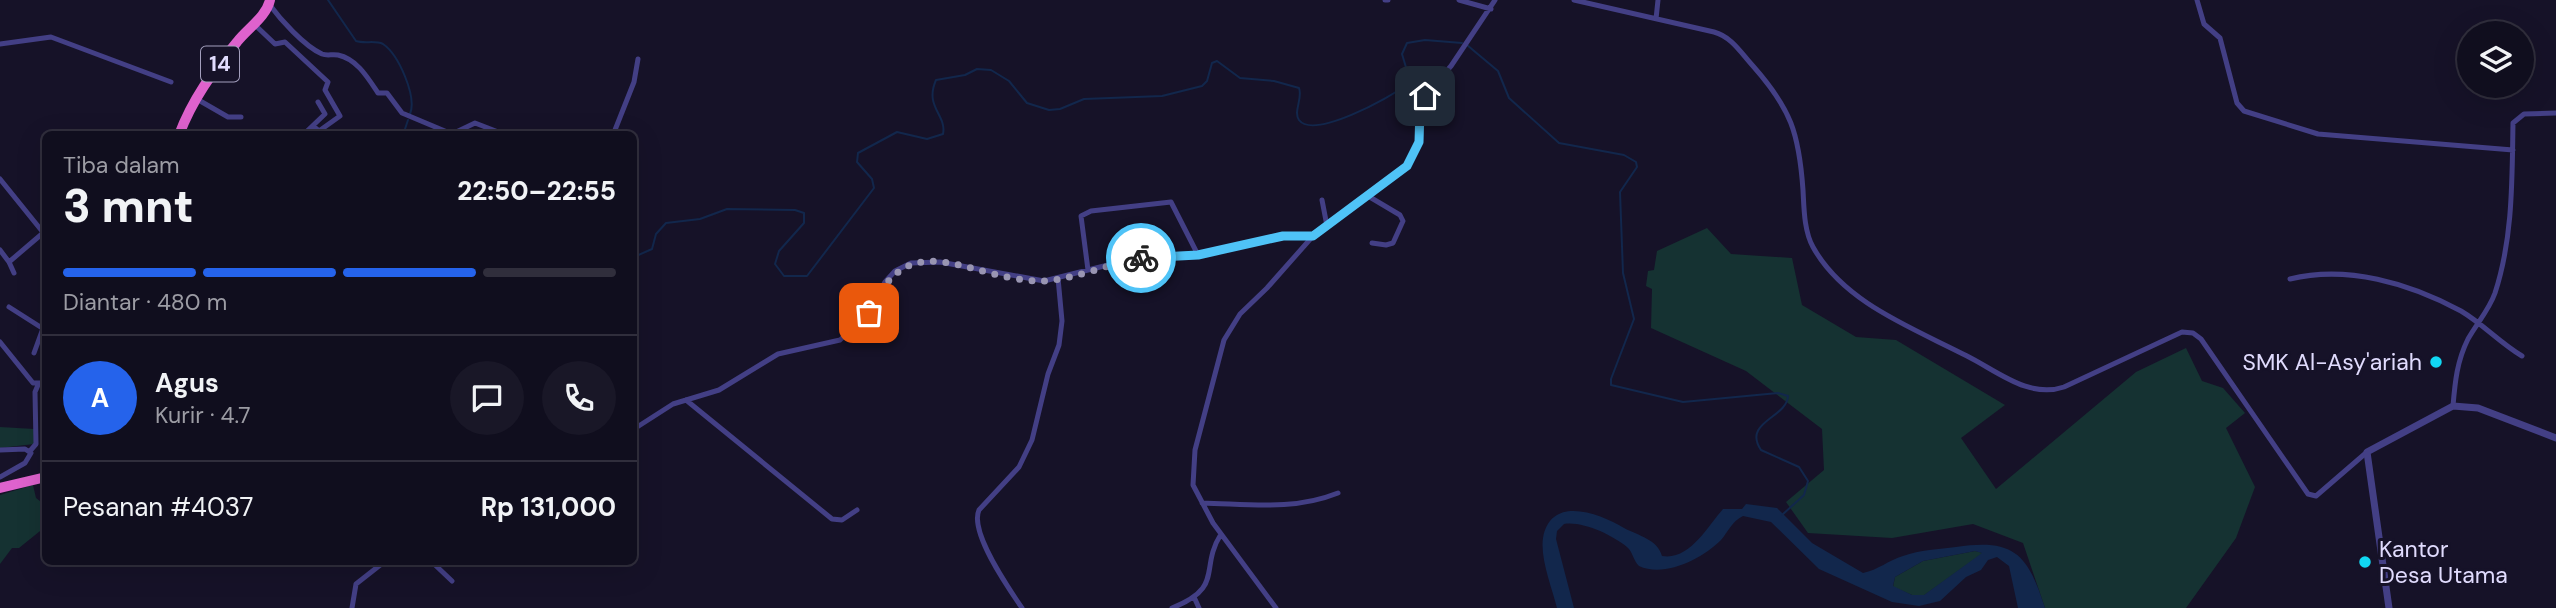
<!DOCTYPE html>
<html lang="id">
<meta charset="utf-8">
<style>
body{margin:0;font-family:"DM Sans",sans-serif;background:#191727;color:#f1f3f6;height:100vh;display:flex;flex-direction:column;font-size:26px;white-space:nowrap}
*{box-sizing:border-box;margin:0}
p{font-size:23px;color:#9c9ca4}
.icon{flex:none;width:38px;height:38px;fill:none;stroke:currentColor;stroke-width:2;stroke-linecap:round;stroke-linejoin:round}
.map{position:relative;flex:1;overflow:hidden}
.details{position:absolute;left:42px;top:131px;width:595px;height:434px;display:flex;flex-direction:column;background:#100e1e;border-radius:10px;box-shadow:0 7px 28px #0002,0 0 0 2px #302e3c}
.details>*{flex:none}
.tools{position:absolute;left:2457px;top:21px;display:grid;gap:14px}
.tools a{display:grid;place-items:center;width:77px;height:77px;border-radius:50%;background:#100e1e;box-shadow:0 7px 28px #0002,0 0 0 2px #302e3c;font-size:35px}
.pin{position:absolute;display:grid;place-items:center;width:60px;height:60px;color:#fff;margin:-30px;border-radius:14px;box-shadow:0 4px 10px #0006}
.courier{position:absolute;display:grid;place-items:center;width:70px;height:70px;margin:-35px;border:5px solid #4fc3f7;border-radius:50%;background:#fff;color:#222;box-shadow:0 2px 9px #0007}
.headline em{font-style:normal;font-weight:800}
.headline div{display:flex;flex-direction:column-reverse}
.headline{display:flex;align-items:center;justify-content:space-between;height:119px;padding:0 21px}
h1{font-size:46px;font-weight:800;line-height:52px}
.bar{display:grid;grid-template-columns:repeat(4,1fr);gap:10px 7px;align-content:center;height:84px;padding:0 21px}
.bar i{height:9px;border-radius:5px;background:#302e3c}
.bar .selected{background:#2563eb}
.bar p{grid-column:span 4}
.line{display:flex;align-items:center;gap:18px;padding:0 21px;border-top:2px solid #302e3c}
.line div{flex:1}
.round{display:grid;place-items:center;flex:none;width:74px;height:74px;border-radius:37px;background:#191727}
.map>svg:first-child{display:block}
</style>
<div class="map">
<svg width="2556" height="608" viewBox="0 0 2556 608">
<rect width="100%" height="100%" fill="#161228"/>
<!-- green -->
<path fill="#153232" d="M1707 228 1731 254 1792 258 1802 305 1856 337 1896 340 2005 405 1961 438 1996 489 2136 372 2186 348 2202 381 2223 388 2245 413 2226 428 2255 487 2236 538 2186 608H2045L2023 543 1973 524 1892 538 1808 533 1786 502 1824 470 1822 429 1746 371 1651 328 1652 289 1646 286 1648 271 1654 270 1657 251Z
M0 427 34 429V444L0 448Z
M33 485 36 498 45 505V527L19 548H12L0 564V495Z
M1975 551 1983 553 1923 596 1912 595 1893 587 1895 577 1923 561Z"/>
<!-- water -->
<path fill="#12274c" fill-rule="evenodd" d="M1746 504 1777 508 1812 543 1863 573C1878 570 1889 560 1903 556 1920 550 1939 549 1956 547 2015 538 2028 555 2045 608H2018L2009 566 1997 557 1988 560 1981 570 1966 577 1940 601 1919 606 1892 602 1819 569 1771 522 1743 516C1732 521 1728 532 1721 540 1702 559 1664 578 1639 566 1633 560 1633 552 1627 547 1612 535 1583 521 1564 524L1557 531 1556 539 1574 608H1557C1552 588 1540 559 1543 538 1551 494 1600 514 1624 528 1639 536 1657 539 1662 556 1689 561 1708 526 1723 509H1742ZM1975 551 1982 553 1924 595H1912L1893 586 1895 577 1923 561Z"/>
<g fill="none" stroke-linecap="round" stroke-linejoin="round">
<!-- stream -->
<path stroke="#12274c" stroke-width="2" d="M328 0 356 41C365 44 375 40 383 44 399 55 417 97 410 114
M1467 45 1498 71 1509 98 1559 143 1624 155 1636 162 1637 167 1620 192 1623 273 1634 319 1611 379V385L1683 402 1778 393 1788 396C1787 418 1742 422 1761 450L1799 467 1808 481 1804 495 1782 515
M403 135 408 120
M634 257 652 249 656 234 666 223 700 219 727 209 795 210 804 213V223L779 251 775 264 784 276H807L874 188 872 179 857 162 858 153 897 132 927 139 943 134C947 115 924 107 936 80L965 75 977 69 991 70 1009 81 1027 103 1049 110 1060 109 1084 99 1162 96 1202 86 1207 81 1212 63 1217 61 1240 78 1274 81 1299 88C1303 99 1293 111 1299 120 1314 140 1390 97 1405 86L1408 74 1402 54 1407 43 1425 40 1462 43"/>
<!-- minor -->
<path stroke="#433f85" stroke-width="5" d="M1385 0H1388
M1459 0 1491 9
M1574 0 1714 32C1732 37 1741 53 1753 66 1791 109 1799 133 1803 190 1804 208 1804 231 1813 247 1844 303 1913 328 1967 356 1997 371 2029 399 2064 387L2182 332 2193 333 2201 339 2308 494 2316 496 2367 452
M2197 0 2204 24 2220 38 2237 103 2244 111 2318 134 2513 150
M269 4C280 19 304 46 322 54 327 56 332 54 338 55 357 59 368 78 378 93H387L402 113 452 134 475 123 506 135
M1656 19 1658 0
M254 24 275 44 285 42 328 82 325 90 340 116 319 131 313 126
M0 44 51 37 171 82
M195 98 228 117H241
M303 135 325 114 318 102
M613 135 634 82 638 59
M0 179 46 236
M1368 196 1400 215 1403 221 1393 243 1386 245 1372 243
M1322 200 1327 226
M0 250 9 262
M1088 270 1081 216 1091 211 1171 202 1198 255
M14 273 9 262 43 233
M2290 279C2347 265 2409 283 2461 311 2483 324 2500 343 2522 356
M9 307 42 328
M0 342 33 383H46
M34 353 46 320
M686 400 832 519 842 520 857 510
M2453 406C2455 382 2457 361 2468 339 2477 323 2489 310 2495 293 2513 238 2512 180 2513 123L2524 114 2556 113
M634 429 673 404 719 390 778 354 840 340 869 313 885 282 895 271 911 263 940 262 1044 281 1128 260 1198 255 1283 236H1313
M0 450 25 449 31 453 25 463 0 477
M30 451 36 444 35 392 38 385
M1202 503C1249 504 1293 511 1338 493
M432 562 452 581
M1194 597 1199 608
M352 608 356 584 384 562
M1022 608C1009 589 969 532 979 510L1019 467 1032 440 1048 374 1059 345 1062 321 1058 278
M1172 608C1225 587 1199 569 1221 534
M1276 608 1213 523 1193 485 1195 450 1224 340 1240 314 1267 288 1313 236 1407 166 1419 142 1420 109 1425 96 1451 66 1495 0"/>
<!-- tertiary -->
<path stroke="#433f85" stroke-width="7" d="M2389 608 2367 452 2453 406 2478 408 2556 438"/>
<!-- trunk -->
<path stroke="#de62cd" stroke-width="10" d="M179 135C192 100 213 71 237 42 248 28 266 17 270 0
M0 488 46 477"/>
</g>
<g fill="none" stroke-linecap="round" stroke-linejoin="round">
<!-- done -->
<path stroke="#9995b2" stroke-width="7" stroke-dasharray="0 12.6" d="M869 313C910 220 969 281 1041 281 1069 281 1112 263 1141 258"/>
<!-- route -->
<path stroke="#4fc3f7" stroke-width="9" d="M1141 258 1198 255 1283 236H1313L1407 166 1419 142 1420 109 1425 96"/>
</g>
<!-- markers -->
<g fill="#11d8f3" stroke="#161228" stroke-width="2.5">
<circle cx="2436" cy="362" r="7"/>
<circle cx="2365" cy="562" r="7"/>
</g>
<g text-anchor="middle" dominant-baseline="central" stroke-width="6" stroke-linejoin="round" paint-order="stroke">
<!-- shield labels -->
<rect fill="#161228" stroke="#a39fbd" stroke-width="2" x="201" y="46.5" width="38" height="35" rx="5"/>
<g font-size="21" font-weight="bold" fill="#e0dbfd">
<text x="220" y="64">14</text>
</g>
<!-- poi labels -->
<g font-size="23" fill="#e0dbfd" stroke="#161228" text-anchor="end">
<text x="2422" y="362">SMK Al-Asy'ariah</text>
<text x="2379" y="549" text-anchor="start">Kantor<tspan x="2379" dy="26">Desa Utama</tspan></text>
</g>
</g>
</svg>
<div class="tools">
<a><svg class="icon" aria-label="layers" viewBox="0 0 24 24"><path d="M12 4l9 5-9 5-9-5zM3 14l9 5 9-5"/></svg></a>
</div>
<div class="pin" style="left:869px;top:313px;background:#ea580c"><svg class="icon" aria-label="bag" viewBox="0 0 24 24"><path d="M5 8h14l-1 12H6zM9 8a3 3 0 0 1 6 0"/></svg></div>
<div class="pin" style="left:1425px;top:96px;background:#1f2937"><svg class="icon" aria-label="home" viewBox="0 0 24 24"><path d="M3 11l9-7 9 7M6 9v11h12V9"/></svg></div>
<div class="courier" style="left:1141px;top:258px"><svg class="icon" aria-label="bike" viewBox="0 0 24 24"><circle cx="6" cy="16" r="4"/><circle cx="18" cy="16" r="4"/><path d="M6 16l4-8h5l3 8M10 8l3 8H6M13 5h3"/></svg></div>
<section class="details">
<div class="headline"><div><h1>3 mnt</h1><p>Tiba dalam</p></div><em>22:50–22:55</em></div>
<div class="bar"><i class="selected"></i><i class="selected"></i><i class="selected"></i><i></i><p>Diantar · 480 m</p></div>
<div class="line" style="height:126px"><b class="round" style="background:#2563eb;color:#fff">A</b><div><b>Agus</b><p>Kurir · 4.7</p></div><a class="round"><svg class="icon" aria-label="chat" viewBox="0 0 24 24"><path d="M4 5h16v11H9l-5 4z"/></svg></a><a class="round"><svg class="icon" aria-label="phone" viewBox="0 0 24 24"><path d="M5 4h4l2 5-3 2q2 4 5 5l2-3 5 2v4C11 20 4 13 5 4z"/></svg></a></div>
<div class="line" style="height:91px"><div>Pesanan #4037</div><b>Rp 131,000</b></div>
</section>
</div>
